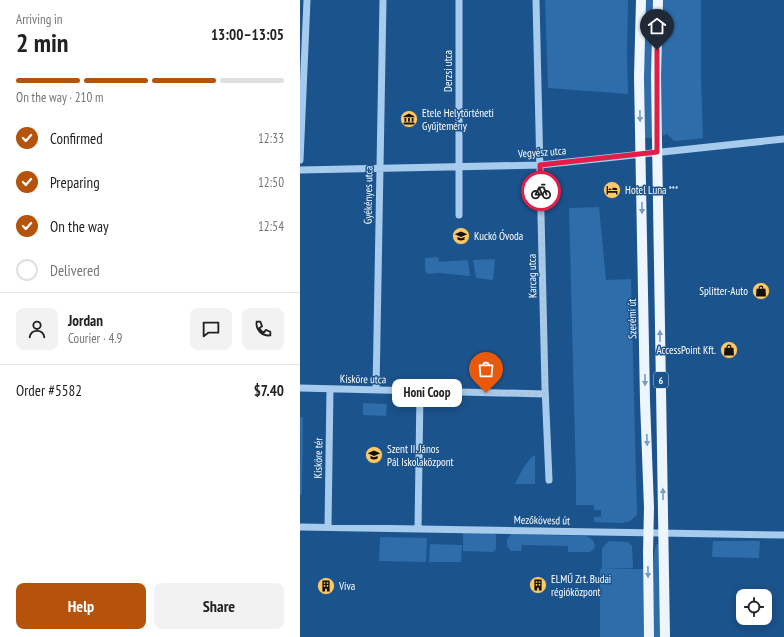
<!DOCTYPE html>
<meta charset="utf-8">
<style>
body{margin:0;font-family:"PT Sans Narrow",sans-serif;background:#f2f2f2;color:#222;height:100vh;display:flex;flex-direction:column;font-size:15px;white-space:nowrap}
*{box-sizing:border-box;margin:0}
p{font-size:13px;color:#767676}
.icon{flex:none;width:22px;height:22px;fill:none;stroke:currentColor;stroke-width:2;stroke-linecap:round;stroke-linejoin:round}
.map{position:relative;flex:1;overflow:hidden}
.sheet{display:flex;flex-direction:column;background:#fff;width:300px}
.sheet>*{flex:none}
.tools{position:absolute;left:436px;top:589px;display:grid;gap:8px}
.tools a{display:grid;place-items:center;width:36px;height:36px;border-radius:8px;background:#fff;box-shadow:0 2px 10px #0003;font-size:20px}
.pin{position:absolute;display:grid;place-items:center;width:34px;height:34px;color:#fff;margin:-41px -17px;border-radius:50% 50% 50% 0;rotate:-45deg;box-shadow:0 0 4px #0007}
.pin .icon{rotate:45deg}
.courier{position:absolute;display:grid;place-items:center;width:40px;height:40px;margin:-20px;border:3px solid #e11d48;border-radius:50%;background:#fff;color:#222;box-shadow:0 1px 5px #0007}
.bubble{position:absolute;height:28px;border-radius:8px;background:#fff;box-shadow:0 2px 10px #0003;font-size:13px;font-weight:700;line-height:28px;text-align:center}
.overview em{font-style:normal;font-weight:700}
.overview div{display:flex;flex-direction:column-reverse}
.overview{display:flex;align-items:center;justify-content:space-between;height:68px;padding:0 16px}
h1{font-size:26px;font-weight:700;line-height:30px}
.bar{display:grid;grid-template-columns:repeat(4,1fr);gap:6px 4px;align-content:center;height:48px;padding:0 16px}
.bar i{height:5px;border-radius:3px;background:#e0e0e0}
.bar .current{background:#b45309}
.bar p{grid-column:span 4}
.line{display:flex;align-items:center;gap:10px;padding:0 16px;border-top:1px solid #e0e0e0}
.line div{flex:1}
.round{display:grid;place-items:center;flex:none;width:42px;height:42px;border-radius:8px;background:#f2f2f2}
ol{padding:0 16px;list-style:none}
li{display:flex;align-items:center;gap:12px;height:44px}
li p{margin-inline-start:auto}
li .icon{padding:4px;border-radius:50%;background:#b45309;color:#fff;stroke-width:4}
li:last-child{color:#767676}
li i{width:22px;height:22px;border:2px solid #e0e0e0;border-radius:50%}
.primary-button{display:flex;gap:8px;margin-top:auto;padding:8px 16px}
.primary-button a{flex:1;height:46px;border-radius:8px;background:#b45309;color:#fff;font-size:16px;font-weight:700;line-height:46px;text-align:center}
.primary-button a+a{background:#f2f2f2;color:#222}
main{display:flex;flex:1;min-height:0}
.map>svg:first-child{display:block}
</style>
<main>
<section class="sheet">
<div class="overview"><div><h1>2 min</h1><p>Arriving in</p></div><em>13:00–13:05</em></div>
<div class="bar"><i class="current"></i><i class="current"></i><i class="current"></i><i></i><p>On the way · 210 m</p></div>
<ol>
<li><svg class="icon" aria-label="check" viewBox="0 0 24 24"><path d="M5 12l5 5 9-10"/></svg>Confirmed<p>12:33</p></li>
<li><svg class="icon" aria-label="check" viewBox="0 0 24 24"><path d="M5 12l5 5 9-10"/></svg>Preparing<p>12:50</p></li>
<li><svg class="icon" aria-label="check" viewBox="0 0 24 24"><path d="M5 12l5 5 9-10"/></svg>On the way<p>12:54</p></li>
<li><i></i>Delivered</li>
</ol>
<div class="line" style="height:72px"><a class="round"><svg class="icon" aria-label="person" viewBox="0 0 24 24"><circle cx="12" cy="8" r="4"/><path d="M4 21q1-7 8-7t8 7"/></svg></a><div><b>Jordan</b><p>Courier · 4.9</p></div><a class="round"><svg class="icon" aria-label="chat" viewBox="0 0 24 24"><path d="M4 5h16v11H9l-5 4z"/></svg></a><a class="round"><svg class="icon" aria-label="phone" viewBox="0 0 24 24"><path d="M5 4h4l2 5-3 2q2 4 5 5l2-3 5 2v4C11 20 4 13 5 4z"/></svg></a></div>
<div class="line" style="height:52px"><div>Order #5582</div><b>$7.40</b></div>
<div class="primary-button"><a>Help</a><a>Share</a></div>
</section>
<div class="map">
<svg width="484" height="637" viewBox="0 0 484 637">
<rect width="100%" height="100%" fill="#1b538c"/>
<!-- green -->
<path fill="#2e6daa" d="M245 0H328L327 54 328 94 248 88Z
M345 0H353L352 29V138H345L344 64Z
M362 0H401V78L403 138 377 141H374L367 134 363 136 362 132 361 76Z
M299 207 306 280 331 279 337 515 330 521 327 522 321 523 294 522V517H301V510H294V505H276V482L269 208Z
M138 257 139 262 167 260 168 262 170 276 139 273 127 274 125 270V258Z
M195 259 193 280 176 278 173 260Z
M63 403 87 404 86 416 63 415Z
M0 417H3L2 495H0Z
M235 455V484H215C219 476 227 459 235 455Z
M163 533H193L196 535V549L193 552 163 551Z
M211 534 285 536C291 538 294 540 295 546L294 549 290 552H268V546L222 545 221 551H211L207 546V539Z
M80 537 127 538 126 562 79 561Z
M309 541 328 542 332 546 333 568 302 569V548Z
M413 541H460L459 558 412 557Z
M130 544 162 545 161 562H129Z
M357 544H359L361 637H354L353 586 354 556 355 548 356 545Z
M300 569H343L344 637H300Z"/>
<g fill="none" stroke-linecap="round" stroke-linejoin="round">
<!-- minor -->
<path stroke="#a6cbed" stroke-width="7" d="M236 0 245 387 249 480
M0 160 7 0
M0 170 240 165 484 139
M159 215V0
M0 388 245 394
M76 390 83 0
M0 527 484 535
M28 527 30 389
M118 529 120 391"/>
<!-- major -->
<path stroke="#edf5ff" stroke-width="10" d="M341 0 339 77 345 401 349 508 348 552 349 637
M358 0 356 76 357 141 365 637"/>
</g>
<!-- one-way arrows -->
<defs><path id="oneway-solid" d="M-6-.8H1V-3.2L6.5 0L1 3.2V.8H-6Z"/></defs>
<g fill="#799cc0">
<use href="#oneway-solid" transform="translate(340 116) rotate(89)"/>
<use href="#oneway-solid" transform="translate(342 208) rotate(89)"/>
<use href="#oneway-solid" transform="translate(360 336) rotate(-91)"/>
<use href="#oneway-solid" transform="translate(345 380) rotate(89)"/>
<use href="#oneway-solid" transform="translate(347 440) rotate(88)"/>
<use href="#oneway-solid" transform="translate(363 494) rotate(-91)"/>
<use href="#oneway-solid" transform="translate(348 572) rotate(89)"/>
</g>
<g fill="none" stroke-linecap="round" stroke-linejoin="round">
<!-- done -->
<path stroke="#afc3d7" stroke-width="4" stroke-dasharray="0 7.2" d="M186 393 245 394 241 191"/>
<!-- route -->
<path stroke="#e11d48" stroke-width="5" d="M241 191 240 165 357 152V50"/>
</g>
<!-- icons -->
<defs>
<g id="museum-disc" transform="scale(0.9)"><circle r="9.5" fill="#ffc963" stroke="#1b538c"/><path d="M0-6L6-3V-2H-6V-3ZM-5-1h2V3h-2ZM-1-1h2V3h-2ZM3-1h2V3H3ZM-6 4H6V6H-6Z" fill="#111"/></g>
<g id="hotel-disc" transform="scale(0.9)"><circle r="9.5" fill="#ffc963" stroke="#1b538c"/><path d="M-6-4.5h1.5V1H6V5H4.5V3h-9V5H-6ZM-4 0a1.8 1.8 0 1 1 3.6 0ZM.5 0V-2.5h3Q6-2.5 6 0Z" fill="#111"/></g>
<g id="school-disc" transform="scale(0.9)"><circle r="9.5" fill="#ffc963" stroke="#1b538c"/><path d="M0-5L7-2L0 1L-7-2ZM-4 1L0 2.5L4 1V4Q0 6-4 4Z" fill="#111"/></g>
<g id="shop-disc" transform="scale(0.9)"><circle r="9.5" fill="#ffc963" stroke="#1b538c"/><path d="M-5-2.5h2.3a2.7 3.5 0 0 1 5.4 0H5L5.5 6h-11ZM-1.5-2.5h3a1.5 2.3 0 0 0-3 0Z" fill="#111"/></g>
<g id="building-disc" transform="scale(0.9)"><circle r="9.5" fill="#ffc963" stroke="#1b538c"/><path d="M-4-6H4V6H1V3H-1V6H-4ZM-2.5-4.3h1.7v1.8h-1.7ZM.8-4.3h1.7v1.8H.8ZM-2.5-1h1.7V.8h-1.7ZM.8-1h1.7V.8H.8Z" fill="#111"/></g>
</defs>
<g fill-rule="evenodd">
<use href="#museum-disc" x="109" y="119"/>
<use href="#hotel-disc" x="312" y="190"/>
<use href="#school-disc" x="161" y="236"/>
<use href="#shop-disc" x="461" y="291"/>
<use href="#shop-disc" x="429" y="350"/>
<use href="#school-disc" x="74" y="455"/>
<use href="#building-disc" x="238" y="585"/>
<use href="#building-disc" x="26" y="586"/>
</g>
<g text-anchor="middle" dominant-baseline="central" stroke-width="3" stroke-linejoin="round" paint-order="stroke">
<!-- shield labels -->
<rect fill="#1b538c" stroke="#bbcbdc" stroke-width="1" x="354" y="372" width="14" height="16" rx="3"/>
<g font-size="10" font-weight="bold" fill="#fff">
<text x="361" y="380">6</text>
</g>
<!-- street labels -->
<g font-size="11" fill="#fff" stroke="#1b538c">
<text transform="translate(148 71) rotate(-90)">Derzsi utca</text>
<text transform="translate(242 152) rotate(-4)">Vegyész utca</text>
<text transform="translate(68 195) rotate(-89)">Gyékényes utca</text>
<text transform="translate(232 276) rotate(-91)">Karcag utca</text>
<text transform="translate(332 319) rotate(-91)">Szerémi út</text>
<text transform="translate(63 379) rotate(1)">Kisköre utca</text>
<text transform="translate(18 458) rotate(-89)">Kisköre tér</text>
<text transform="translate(242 520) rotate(1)">Mezőkövesd út</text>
</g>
<!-- poi labels -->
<g font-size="11" fill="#fff" stroke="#1b538c" text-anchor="start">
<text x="122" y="113">Etele Helytörténeti<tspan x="122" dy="13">Gyűjtemény</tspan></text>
<text x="325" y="190">Hotel Luna ***</text>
<text x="174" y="236">Kuckó Óvoda</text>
<text x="448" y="291" text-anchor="end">Splitter-Auto</text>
<text x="416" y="350" text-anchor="end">AccessPoint Kft.</text>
<text x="87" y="449">Szent II. János<tspan x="87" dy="13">Pál Iskolaközpont</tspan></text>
<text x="251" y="579">ELMŰ Zrt. Budai<tspan x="251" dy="13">régióközpont</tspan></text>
<text x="39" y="586">Viva</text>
</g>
</g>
</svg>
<div class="tools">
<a><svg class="icon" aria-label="locate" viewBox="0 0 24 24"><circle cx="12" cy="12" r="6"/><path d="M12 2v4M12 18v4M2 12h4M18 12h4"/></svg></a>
</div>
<div class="pin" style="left:186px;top:393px;background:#ea580c"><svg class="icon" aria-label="bag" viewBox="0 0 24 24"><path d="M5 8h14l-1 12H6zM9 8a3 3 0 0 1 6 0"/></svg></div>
<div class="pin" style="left:357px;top:50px;background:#1f2937"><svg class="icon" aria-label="home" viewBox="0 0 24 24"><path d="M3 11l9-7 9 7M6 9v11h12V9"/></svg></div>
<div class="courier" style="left:241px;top:191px"><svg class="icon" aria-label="bike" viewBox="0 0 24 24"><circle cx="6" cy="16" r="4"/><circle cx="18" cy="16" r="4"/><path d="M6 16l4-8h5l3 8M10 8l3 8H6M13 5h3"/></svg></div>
<div class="bubble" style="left:92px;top:379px;width:70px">Honi Coop</div>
</div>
</main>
